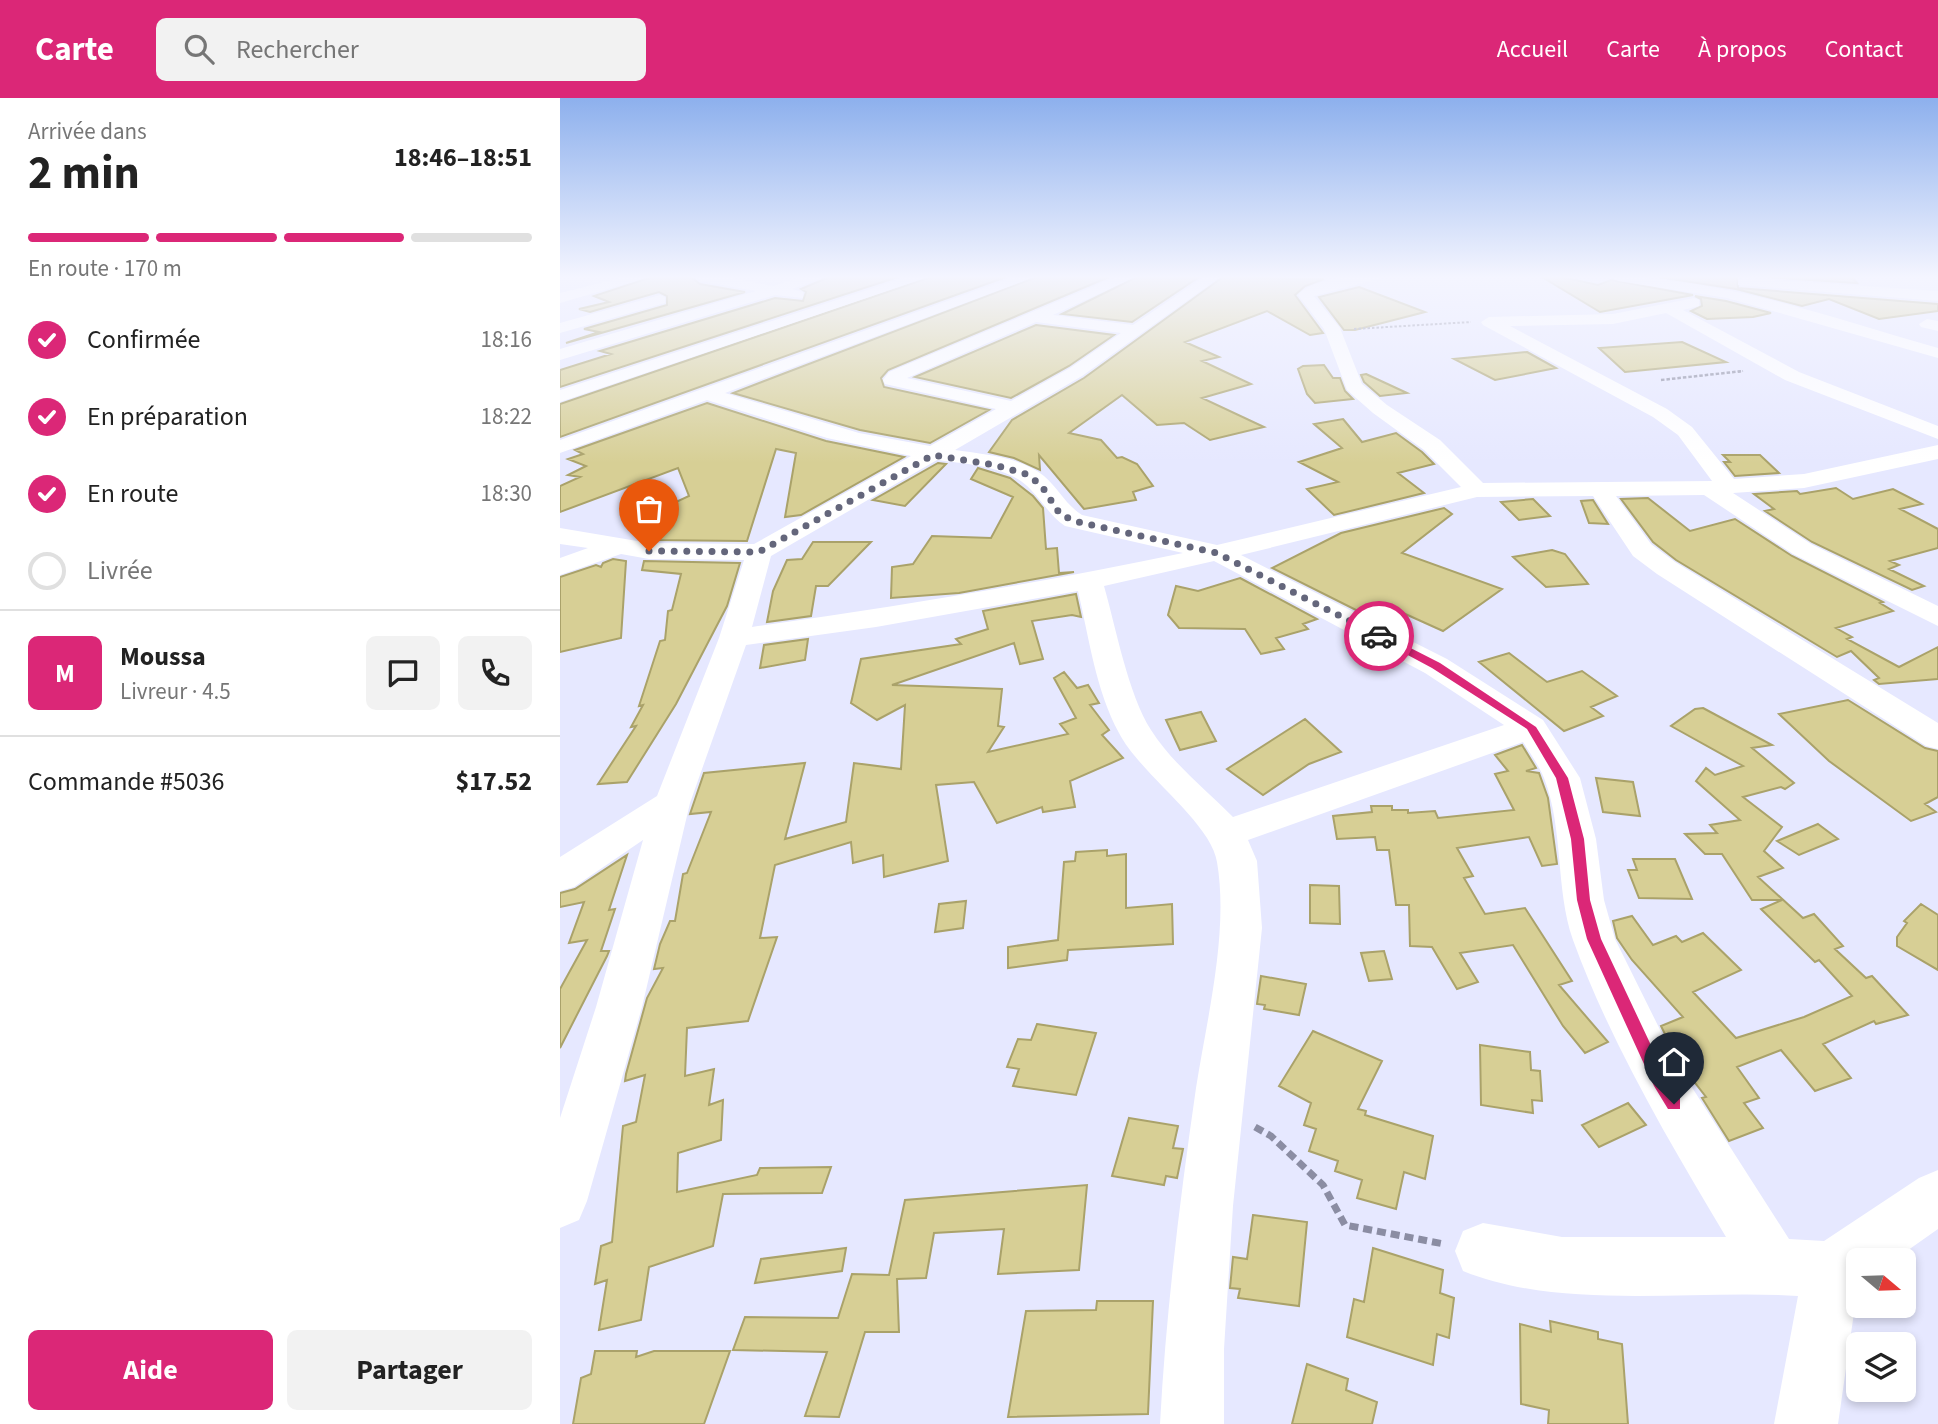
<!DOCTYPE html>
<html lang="fr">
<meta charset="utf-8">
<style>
body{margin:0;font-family:"Source Sans 3",sans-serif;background:#f2f2f2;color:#222;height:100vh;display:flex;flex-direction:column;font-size:26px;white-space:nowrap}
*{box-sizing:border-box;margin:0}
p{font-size:23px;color:#767676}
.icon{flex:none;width:38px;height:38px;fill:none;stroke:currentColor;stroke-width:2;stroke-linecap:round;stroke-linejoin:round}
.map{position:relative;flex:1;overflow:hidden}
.sheet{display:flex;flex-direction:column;background:#fff;width:560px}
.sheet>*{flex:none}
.needle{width:46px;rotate:109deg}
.controls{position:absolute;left:1286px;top:1150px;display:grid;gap:14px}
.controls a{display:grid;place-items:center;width:70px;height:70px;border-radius:10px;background:#fff;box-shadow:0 4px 10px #0003;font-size:35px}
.pin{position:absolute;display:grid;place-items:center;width:60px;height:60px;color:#fff;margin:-72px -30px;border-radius:50% 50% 50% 0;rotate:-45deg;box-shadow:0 0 7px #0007}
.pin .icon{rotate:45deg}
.courier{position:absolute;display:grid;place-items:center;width:70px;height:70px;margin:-35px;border:5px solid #db2777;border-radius:50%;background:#fff;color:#222;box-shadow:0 2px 9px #0007}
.head em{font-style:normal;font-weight:700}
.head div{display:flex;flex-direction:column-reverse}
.head{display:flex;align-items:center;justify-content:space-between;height:119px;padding:0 28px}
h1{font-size:46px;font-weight:700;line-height:52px}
.bar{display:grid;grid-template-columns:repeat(4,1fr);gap:10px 7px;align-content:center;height:84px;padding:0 28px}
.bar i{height:9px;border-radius:5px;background:#e0e0e0}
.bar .on{background:#db2777}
.bar p{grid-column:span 4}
.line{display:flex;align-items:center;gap:18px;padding:0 28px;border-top:2px solid #e0e0e0}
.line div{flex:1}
.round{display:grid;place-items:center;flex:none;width:74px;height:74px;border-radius:10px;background:#f2f2f2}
ol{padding:0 28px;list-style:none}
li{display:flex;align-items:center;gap:21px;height:77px}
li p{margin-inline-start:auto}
li .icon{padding:7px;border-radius:50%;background:#db2777;color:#fff;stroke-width:4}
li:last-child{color:#767676}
li i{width:38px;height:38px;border:4px solid #e0e0e0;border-radius:50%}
.button{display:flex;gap:14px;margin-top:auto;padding:14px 28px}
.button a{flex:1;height:80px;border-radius:10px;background:#db2777;color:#fff;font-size:28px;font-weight:700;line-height:80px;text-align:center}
.button a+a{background:#f2f2f2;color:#222}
header{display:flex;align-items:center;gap:42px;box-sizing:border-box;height:98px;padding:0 35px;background:#db2777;color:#fff}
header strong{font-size:33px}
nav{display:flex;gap:38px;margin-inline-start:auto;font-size:24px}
.search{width:490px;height:63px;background:#f2f2f2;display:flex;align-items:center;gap:18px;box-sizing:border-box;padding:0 24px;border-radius:10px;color:#767676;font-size:26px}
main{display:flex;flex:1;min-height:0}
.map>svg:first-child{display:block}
</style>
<header>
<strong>Carte</strong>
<div class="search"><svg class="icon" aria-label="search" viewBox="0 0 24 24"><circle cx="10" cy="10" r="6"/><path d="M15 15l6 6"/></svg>Rechercher</div>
<nav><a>Accueil</a><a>Carte</a><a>À propos</a><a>Contact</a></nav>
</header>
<main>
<section class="sheet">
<div class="head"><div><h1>2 min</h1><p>Arrivée dans</p></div><em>18:46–18:51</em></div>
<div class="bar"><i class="on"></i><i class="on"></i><i class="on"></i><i></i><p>En route · 170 m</p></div>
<ol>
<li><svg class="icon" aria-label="check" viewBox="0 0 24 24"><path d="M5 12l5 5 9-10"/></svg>Confirmée<p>18:16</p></li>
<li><svg class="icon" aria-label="check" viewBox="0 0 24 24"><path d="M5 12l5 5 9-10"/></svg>En préparation<p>18:22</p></li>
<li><svg class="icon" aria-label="check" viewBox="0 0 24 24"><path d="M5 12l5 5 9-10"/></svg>En route<p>18:30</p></li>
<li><i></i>Livrée</li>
</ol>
<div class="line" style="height:126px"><b class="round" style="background:#db2777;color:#fff">M</b><div><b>Moussa</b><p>Livreur · 4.5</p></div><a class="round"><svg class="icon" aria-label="chat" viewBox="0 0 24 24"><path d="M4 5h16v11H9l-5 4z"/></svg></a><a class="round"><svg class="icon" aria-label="phone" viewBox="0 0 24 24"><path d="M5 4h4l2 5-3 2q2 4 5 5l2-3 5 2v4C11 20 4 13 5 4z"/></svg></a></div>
<div class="line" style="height:91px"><div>Commande #5036</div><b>$17.52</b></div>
<div class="button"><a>Aide</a><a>Partager</a></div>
</section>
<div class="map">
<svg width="1378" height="1326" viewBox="0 0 1378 1326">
<rect width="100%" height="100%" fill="#e6e8ff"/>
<!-- building -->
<path fill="#d7cf95" stroke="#aaa26a" stroke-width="2" d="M92 179H131L140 186 185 194 6 245 39 234 24 231 107 207V198L99 194 30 214 19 211 49 204 34 198Z
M269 179H338L0 289V272L51 256 40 253 215 200 243 203 246 194 241 191Z
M371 179H446L0 339V306Z
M477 179H549L328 272 321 280 324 289 429 312 370 345 300 332 173 295Z
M577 179H639L572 224 502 216Z
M663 179 764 181 745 188 735 197 763 235 750 237 707 213 625 244 659 259 642 263 691 286 642 300 704 329 650 342 624 325 597 327 562 297 509 335 541 342 557 360 562 359 577 366 593 388 573 394 576 402 524 411 479 357 480 372 454 360 429 354 452 322 524 280Z
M982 179H1001L1038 187 1051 182 1133 197 1040 214Z
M1099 179H1177L1178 190 1378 206V213L1319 221 1269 201 1242 208 1176 191Z
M1208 179H1292L1297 185Z
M799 189 865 214 795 232H784L759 199Z
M1135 198 1166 203 1211 215 1193 219 1147 221 1131 213 1142 208 1141 201Z
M476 227 554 237 509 268 451 300 355 279Z
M1122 244 1166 264 1065 274 1039 250Z
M967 254 996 270 935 282 894 261Z
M764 267 773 280H780L785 293 793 301 755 305 747 296 738 271 743 268Z
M806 276 847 295 820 298 804 284 801 277Z
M147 305 266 343 344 359 241 417 225 419 236 355 216 351 187 443 90 442 99 412 129 398 118 370 0 414V388L20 379 8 377 26 368 8 361 23 356 15 352Z
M783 321 802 344 836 335 862 354 874 366 838 375 864 395 774 417 747 391 778 384 739 364 782 350 754 326Z
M1163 357H1200L1219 375 1175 378 1164 364H1170Z
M378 365 386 366 345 408 313 402Z
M418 370 450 380 473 398 483 410 486 451 497 450 499 475 514 474 399 495 331 500 332 469 353 466 372 438 431 440 453 399 411 381Z
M1276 390 1293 401 1333 391 1362 406 1340 411 1378 431V450L1330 463 1339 467 1329 471 1364 488 1352 492 1252 444 1205 413 1214 411 1194 396 1237 393 1240 396Z
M1088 400 1130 433 1175 421 1232 458 1323 504 1320 505 1333 513 1276 530 1292 539 1287 541 1339 569 1378 549V581L1319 586 1314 582 1319 580 1291 553 1277 559 1116 462 1093 444 1061 401Z
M973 401 990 418 959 422 941 404Z
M1033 402 1048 426 1029 425 1021 403Z
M884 410 892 416 842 455 942 491 883 533 832 510 814 521 712 470 781 435Z
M253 444H311L268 488H256L251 518 207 524 213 493 227 462 242 461Z
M992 452 1005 456 1028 486 986 489 953 459Z
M53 461 66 463 61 540 0 554V479L36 467 41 469 43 465Z
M84 463 180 465 167 508 116 606 67 684 38 686 76 628 71 629 83 607 79 608 100 543 105 542 108 513 112 512 121 476 82 472Z
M680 480 757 521 743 526 748 531 716 540 724 551 701 556 685 531 619 530 608 517 616 488 638 493Z
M516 496 521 519 512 517 472 523 483 561 460 566 454 545 332 587 442 591 438 628 444 629 428 654 508 636 500 626 516 620 494 580 504 574 517 590 528 587 539 605 530 607 549 632 542 637 563 660 510 683 515 709 483 714 482 709 437 725 414 684 376 687 388 763 324 779 323 757 293 765 291 744 215 767 200 840 217 839 188 923 127 930 125 978 154 971 149 1007 163 1002 161 1042 118 1055 117 1094 197 1077 200 1070 271 1069 262 1095 163 1096 153 1148 89 1169 81 1222 39 1232 47 1182 35 1186 41 1148 52 1144 63 1028 76 1024 85 977 65 983 66 976 87 900 103 870 94 871 100 846 110 823H115L123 776 127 775 151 714 130 716 144 675 245 665 225 741 286 724 294 665 341 671 345 607 317 622 291 605 301 561 401 546 396 541 428 531 423 513Z
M248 541 245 562 200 570 204 547Z
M949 555 987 584 1022 573 1057 598 1031 609 1043 618 1004 633 919 564Z
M1288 602 1365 650 1378 653V699L1365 706 1376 714 1351 723 1269 663 1219 616Z
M1143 610 1212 647 1192 650 1234 685 1225 691 1221 689 1183 699 1222 729 1204 753 1223 770 1198 779 1243 820 1254 816 1283 848 1275 851 1306 880 1312 878 1348 917 1316 926 1314 923 1263 946 1291 980 1255 993 1221 952 1177 969 1199 1000 1184 1005 1203 1030 1169 1043 1142 1000 1146 999 1118 963 1101 928 1123 919 1072 862 1057 840 1053 823 1072 818 1093 847 1116 838 1122 844 1143 835 1181 872 1133 894 1176 940 1244 919 1292 898 1259 862 1255 864 1201 811 1222 802H1192L1162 756H1145L1125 736 1157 735 1150 727 1180 722 1136 683 1146 670 1155 677 1183 668 1111 628 1135 611Z
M641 614 656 643 620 652 606 622Z
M745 621 781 654 749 666 703 697 667 671Z
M962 647 976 670 966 673 979 675 988 700 997 766 982 768 969 739 897 750 913 778 904 780 925 816 965 810 1012 883 999 887 1048 944 1025 955 1003 928 953 847 900 855 918 884 897 891 872 849 850 848 849 807H836L829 752H817L815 739 777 741 773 718 812 714 811 708H832V712H848V715L875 713 878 720 954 712 935 676 948 673 935 657Z
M1036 680 1073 684 1080 718 1043 714Z
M1258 726 1278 741 1239 757 1217 743Z
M547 752V758L566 756V810L612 806 613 846 508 852 507 862 448 870V849L498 842 504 764 515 763 516 754Z
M67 757 49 812 55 811 41 853H49L47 858 0 950V891L27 842 9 845 24 804 0 809V795L15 791Z
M1073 761H1115L1132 801 1079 800 1068 772H1077Z
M750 787 779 788 780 826 750 825Z
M406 803 403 830 375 834 379 806Z
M1361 806 1378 817V872L1337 848V839L1347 825 1344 823Z
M824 853 832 881 809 883 801 855Z
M701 878 746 886 739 917 704 911 705 907 697 906Z
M477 926 536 935 516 997 453 988 459 971 447 969 458 941 471 942Z
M753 933 822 963 798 1011 806 1013 805 1017 873 1038 865 1081 844 1074 836 1111 797 1100 802 1082 775 1073 778 1063 749 1053 756 1031 744 1027 751 1005 719 988Z
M920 947 970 954 971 972 980 973 982 1003 972 1002 973 1015 921 1007Z
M1068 1005 1086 1027 1039 1049 1022 1027Z
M569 1020 618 1028 613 1050 623 1051 617 1080 606 1078 604 1087 552 1078Z
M527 1087 519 1172 438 1176 444 1131 374 1135 366 1180 337 1181 339 1234H305L279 1319 245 1318 267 1254 173 1252 185 1219 278 1220 292 1176 329 1177 345 1102Z
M693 1117 747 1124 739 1208 678 1200 680 1191 670 1190 673 1159 687 1161Z
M286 1150 282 1173 195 1185 201 1161Z
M813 1150 883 1172 880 1195 894 1200 889 1240 877 1236 873 1267 787 1239 794 1201 804 1204Z
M537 1203H593L588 1316 448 1319 466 1213 536 1212Z
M990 1223 1038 1234V1241L1062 1246 1068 1326H988L989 1312 961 1306 960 1226 991 1234Z
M35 1253H77L76 1259 94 1253H170L144 1326H13L21 1280 31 1276Z
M747 1266 788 1281 786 1292 817 1304 812 1326H732Z"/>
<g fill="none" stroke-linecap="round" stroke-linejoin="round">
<!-- path-far2 -->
<path stroke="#8b8da3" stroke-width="2" stroke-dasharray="2.5 2" stroke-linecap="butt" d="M794 231 911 224
M1178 274 1183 273"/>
<!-- path-far1 -->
<path stroke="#8b8da3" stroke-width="2.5" stroke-dasharray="3.5 2" stroke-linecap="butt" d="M1101 282 1183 273"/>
<!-- path -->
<path stroke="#8b8da3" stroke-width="7" stroke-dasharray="9 5" stroke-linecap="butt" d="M695 1029 711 1038 763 1087 785 1127 884 1146"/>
<!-- minor -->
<path fill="#fff" fill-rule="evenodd" d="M65 179H89L0 205V195Z
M133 179H166L213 188 243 179H266L232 191 243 194V200L215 197 0 262V251L196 193 140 183Z
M347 179H368L0 304V292Z
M454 179H474L165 295 299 335 370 348 436 311 325 286 323 282 329 274 556 179H575L493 217 573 227 644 179H660L522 278 395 352C423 356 461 359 484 378 498 390 506 407 522 417L657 447 901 389 864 352 813 315 787 292 764 231 738 197C756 177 800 179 825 179L754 198 780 230 802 286 827 307 880 342 923 385 1152 383 1118 337 1093 319 923 227 921 224 929 219 1053 216 1134 200 1139 202V208L1123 212 1239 274 1378 328V341L1225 282 1106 215 1053 226 950 228 1107 311 1132 329 1174 381 1244 376 1378 347V361L1244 390 1173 395 1251 446 1378 508V528L1233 456 1144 397 1056 398 1091 446 1115 464 1378 625V651L1366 648 1097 476 1073 458 1033 398 917 399 681 457 887 561 983 622 1020 680 1036 741 1044 802 1055 841 1117 966 1229 1141 1264 1143 1359 1080 1378 1072V1131L1334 1162H1298V1187L1278 1326H1214L1238 1198C1133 1191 1001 1213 903 1173L895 1153 903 1133 923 1125 1002 1139H1166C1110 1045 1051 946 1013 842 995 790 1004 732 984 680 979 668 970 655 963 644L688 742 697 763 702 830 673 1108 664 1251V1326H600C606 1213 620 1101 636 990 647 920 669 834 657 764 651 724 580 676 559 635 536 593 529 540 518 493L316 529 186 547 130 705 82 909 27 1103 19 1122 0 1130V1020L36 909 83 742 14 789 0 793V759L97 698 159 540 184 462 89 461 61 456 0 477V460L28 450 0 446V430L89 445 194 446 351 358 267 340 147 302 0 355V342ZM476 224 561 235 510 270 451 303 347 280ZM377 362C406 366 450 368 471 392 483 404 490 418 505 428L623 455C480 485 336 509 192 529L211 458ZM654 463 865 575 944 627 673 719C645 691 612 665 591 632 568 596 556 530 544 488Z
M1051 179C1162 179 1271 220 1378 250V260L1167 200 1058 183Z
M1183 180 1378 193V203L1178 187V181Z
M100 197 105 199V205L0 235V225Z
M1367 221 1378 223V233L1361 229 1359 226Z"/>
</g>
<!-- sky -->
<linearGradient id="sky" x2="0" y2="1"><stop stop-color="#8db0ed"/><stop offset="0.49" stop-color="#f4f5ff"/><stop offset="1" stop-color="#f4f5ff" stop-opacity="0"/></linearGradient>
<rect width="1378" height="365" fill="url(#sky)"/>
<!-- route -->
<path fill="#db2777" d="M816 536H823L880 565 976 629 1008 680 1024 741 1030 802 1041 841 1105 977 1120 1000V1011H1108L1094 988 1027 841 1017 802 1011 741 996 680 967 631 872 570 816 540Z"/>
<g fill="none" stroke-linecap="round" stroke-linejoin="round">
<!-- done -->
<path stroke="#64667b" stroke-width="7" stroke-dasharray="0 12.6" d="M89 453 199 454 373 357 435 367 466 376 481 387 500 416 514 423 657 455 819 538"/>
</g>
</svg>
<div class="controls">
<a><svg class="needle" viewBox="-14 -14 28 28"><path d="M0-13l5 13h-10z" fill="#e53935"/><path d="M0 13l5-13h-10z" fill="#767676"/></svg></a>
<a><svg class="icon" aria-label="layers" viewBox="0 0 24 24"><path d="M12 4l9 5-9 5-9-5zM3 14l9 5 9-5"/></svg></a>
</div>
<div class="pin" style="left:89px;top:453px;background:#ea580c"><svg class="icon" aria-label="bag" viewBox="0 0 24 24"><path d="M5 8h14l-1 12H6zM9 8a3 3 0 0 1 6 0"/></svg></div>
<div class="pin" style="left:1114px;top:1006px;background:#1f2937"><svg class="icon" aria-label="home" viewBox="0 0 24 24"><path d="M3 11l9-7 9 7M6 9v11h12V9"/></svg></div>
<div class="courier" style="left:819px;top:538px"><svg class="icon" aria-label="car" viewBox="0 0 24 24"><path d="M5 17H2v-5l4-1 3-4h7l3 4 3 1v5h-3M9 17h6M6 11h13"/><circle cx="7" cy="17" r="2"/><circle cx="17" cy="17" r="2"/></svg></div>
</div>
</main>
